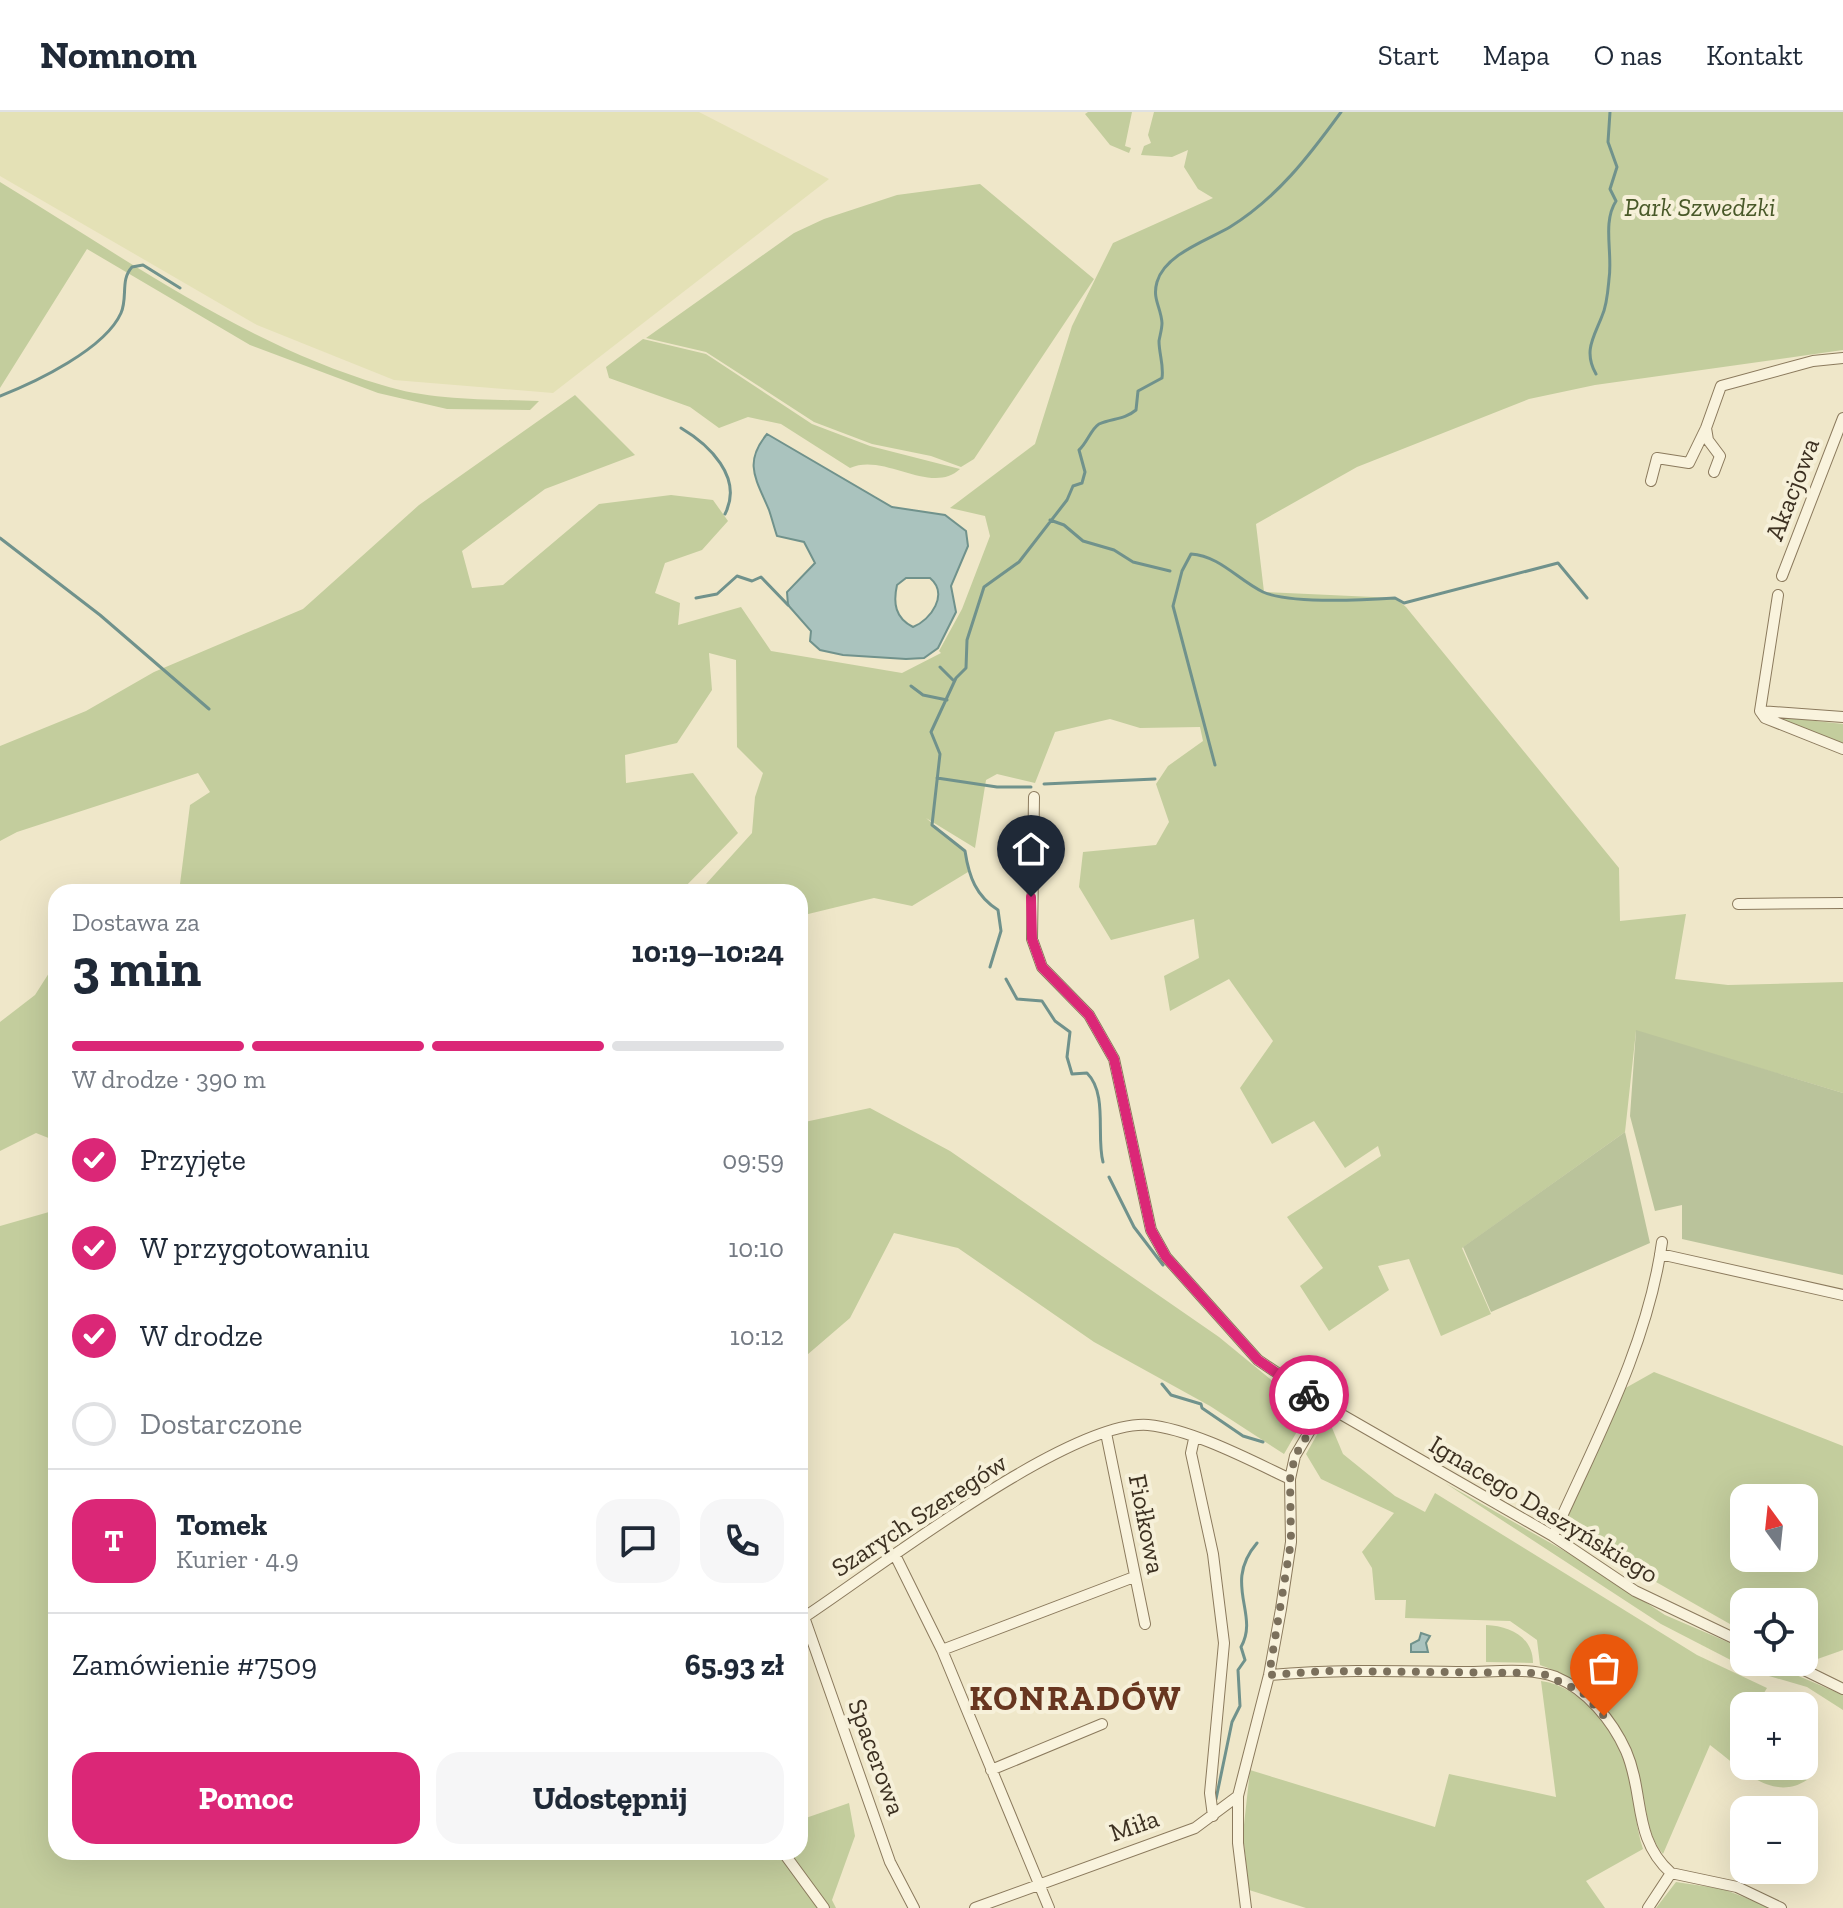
<!DOCTYPE html>
<html lang="pl">
<meta charset="utf-8">
<style>
body{margin:0;font-family:"Zilla Slab",serif;background:#f6f6f7;color:#1f2937;height:100vh;display:flex;flex-direction:column;font-size:30px;white-space:nowrap}
*{box-sizing:border-box;margin:0}
p{font-size:26px;color:#747a83}
.icon{flex:none;width:44px;height:44px;fill:none;stroke:currentColor;stroke-width:2;stroke-linecap:round;stroke-linejoin:round}
.map{position:relative;flex:1;overflow:hidden}
.side{position:absolute;left:48px;top:772px;width:760px;height:976px;display:flex;flex-direction:column;background:#fff;border-radius:24px;box-shadow:0 8px 32px #0002}
.side>*{flex:none}
.needle{width:52px;rotate:345deg}
.buttons{position:absolute;left:1730px;top:1372px;display:grid;gap:16px}
.buttons a{display:grid;place-items:center;width:88px;height:88px;border-radius:16px;background:#fff;box-shadow:0 8px 32px #0002;font-size:40px}
.pin{position:absolute;display:grid;place-items:center;width:68px;height:68px;color:#fff;margin:-82px -34px;border-radius:50% 50% 50% 0;rotate:-45deg;box-shadow:0 0 8px #0007}
.pin .icon{rotate:45deg}
.courier{position:absolute;display:grid;place-items:center;width:80px;height:80px;margin:-40px;border:6px solid #db2777;border-radius:50%;background:#fff;color:#222;box-shadow:0 2px 10px #0007}
.head em{font-style:normal;font-weight:700}
.head div{display:flex;flex-direction:column-reverse}
.head{display:flex;align-items:center;justify-content:space-between;height:136px;padding:0 24px}
h1{font-size:52px;font-weight:700;line-height:60px}
.bar{display:grid;grid-template-columns:repeat(4,1fr);gap:12px 8px;align-content:center;height:96px;padding:0 24px}
.bar i{height:10px;border-radius:6px;background:#e0e1e3}
.bar .current{background:#db2777}
.bar p{grid-column:span 4}
.line{display:flex;align-items:center;gap:20px;padding:0 24px;border-top:2px solid #e0e1e3}
.line div{flex:1}
.round{display:grid;place-items:center;flex:none;width:84px;height:84px;border-radius:24px;background:#f6f6f7}
ol{padding:0 24px;list-style:none}
li{display:flex;align-items:center;gap:24px;height:88px}
li p{margin-inline-start:auto}
li .icon{padding:8px;border-radius:50%;background:#db2777;color:#fff;stroke-width:4}
li:last-child{color:#747a83}
li i{width:44px;height:44px;border:4px solid #e0e1e3;border-radius:50%}
.action{display:flex;gap:16px;margin-top:auto;padding:16px 24px}
.action a{flex:1;height:92px;border-radius:24px;background:#db2777;color:#fff;font-size:32px;font-weight:700;line-height:92px;text-align:center}
.action a+a{background:#f6f6f7;color:#1f2937}
header{display:flex;align-items:center;gap:48px;box-sizing:border-box;height:112px;padding:0 40px;background:#fff;border-bottom:2px solid #e0e1e3}
header strong{font-size:38px}
nav{display:flex;gap:44px;margin-inline-start:auto;font-size:28px}
.map>svg:first-child{display:block}
</style>
<header>
<strong>Nomnom</strong>
<nav><a>Start</a><a>Mapa</a><a>O nas</a><a>Kontakt</a></nav>
</header>
<div class="map">
<svg width="1843" height="1796" viewBox="0 0 1843 1796">
<rect width="100%" height="100%" fill="#efe7c9"/>
<!-- farmland -->
<path fill="#e4e1b6" d="M0 0H699L829 67 553 281 394 268 257 213 0 64Z"/>
<!-- green -->
<path fill="#c3cd9d" fill-rule="evenodd" d="M1088 0H1132L1125 34 1131 36 1129 41 1110 33 1085 2Z
M1154 0H1843V238L1595 273 1529 287 1357 355 1256 412 1264 480 1395 486 1406 495 1619 756 1620 809 1686 802 1675 867 1728 873 1843 870V981L1636 919 1625 1020 1462 1136 1491 1202 1441 1224 1409 1147 1378 1154 1389 1178 1329 1219 1300 1174 1323 1156 1287 1105 1381 1044 1378 1034 1345 1056 1314 1009 1272 1032 1240 976 1273 929 1229 867 1170 899 1164 864 1199 846 1194 807 1111 828 1079 775 1083 740 1156 733 1169 710 1156 672 1168 654 1203 629 1200 615 1140 616 1110 607 1055 620 1035 671 997 662 986 668 975 736 926 706 965 739 968 760 912 794 874 786 800 804V780H705L706 772 752 721 755 685 763 661 737 635 736 548 709 541 712 578 677 631 625 643 626 671 693 661 738 721 680 780H179L190 693 210 680 198 661 17 720 0 729V634L86 599 154 560 303 497 419 393 575 283 635 343 545 377 462 439 472 476 503 473 599 392 671 383 713 388 728 409 702 438 665 451 655 481 680 491 678 513 741 495 771 539 902 561 941 541 939 539 962 497 990 424 985 404 950 396 1035 332 1072 214 1113 131 1213 86 1198 77 1184 55 1188 38 1172 45 1141 43 1144 34 1151 31 1148 23Z
M0 70C122 144 243 232 382 273 432 289 487 287 539 289L530 298 447 297 378 281 250 233 87 137 0 276Z
M980 72 1094 167 974 347 961 355 931 344 872 332 814 310 706 240 646 226 794 121 824 107 897 83Z
M643 227 706 242 812 312 870 334 960 357C931 384 884 340 850 356L781 312 748 305 719 316 690 295 609 266 606 255Z
M1771 604 1843 612V633Z
M56 850V1029L36 1021 0 1039V910L35 883Z
M870 996 950 1039 1219 1225 1309 1299 1284 1342 1210 1294 1094 1230 958 1136 894 1121 850 1206 800 1249V1011Z
M56 1098V1740H800V1708L849 1691 855 1724 832 1788 836 1796H0V1114Z
M1654 1260 1843 1334V1538L1809 1550 1804 1547V1490H1744V1520L1561 1416 1622 1278ZM1744 1386H1804V1446H1744Z
M1330 1311 1343 1342 1395 1384 1425 1400 1435 1381 1697 1543 1767 1576 1756 1594H1744V1654H1785L1807 1668C1771 1691 1740 1655 1710 1633L1663 1742C1648 1724 1647 1701 1642 1678 1629 1617 1599 1573 1540 1553L1537 1528 1510 1509 1405 1506 1406 1488H1375L1372 1456 1362 1440 1394 1401 1321 1367 1306 1342 1322 1314Z
M1445 1371 1584 1450 1665 1503 1744 1537V1550H1766L1843 1583V1598L1807 1575 1752 1559 1661 1512Z
M1486 1513C1510 1514 1533 1525 1533 1551L1486 1550Z
M1541 1569C1585 1575 1618 1623 1629 1664 1635 1688 1635 1713 1643 1737L1586 1769 1605 1796H1306L1249 1778 1243 1722 1250 1658 1435 1715 1449 1662 1556 1685Z
M1676 1770 1723 1777 1772 1796H1656Z"/>
<!-- cemetery -->
<path fill="#bac39b" d="M1636 918 1843 981V1163L1682 1127V1093L1655 1099 1630 1004Z
M1625 1020 1650 1131 1491 1200 1463 1135Z"/>
<!-- water -->
<path fill="#aac3be" stroke="#70928c" stroke-width="2" fill-rule="evenodd" d="M767 322 892 395 945 403 966 419 968 434 951 474 956 500 938 536 924 546 906 547 843 543 820 538 810 529 811 519 788 493 787 480 815 451 804 430 777 424C774 415 772 407 769 398 756 367 743 351 767 322ZM906 466H930C949 482 931 508 913 515 895 506 893 491 897 473Z
M1421 1521 1430 1524 1426 1531 1428 1540H1411V1532L1419 1528Z"/>
<g fill="none" stroke-linecap="round" stroke-linejoin="round">
<!-- stream -->
<path stroke="#70928c" stroke-width="3" d="M1596 262C1583 239 1594 225 1602 204 1607 193 1608 178 1609 167 1613 141 1602 111 1616 89L1610 77 1617 55 1608 30 1610 0
M0 284C36 270 105 237 121 201 128 185 120 168 132 155L143 153 180 176
M681 316C708 332 744 365 725 402
M1050 408 1064 413 1083 429 1114 438 1133 450 1170 459
M0 426 100 503 209 597
M696 486 717 482 737 464 752 469 761 465 788 493
M940 555 954 569
M911 574 923 583 947 588
M1215 653 1173 494 1182 459 1191 442C1220 444 1238 468 1263 480 1290 492 1364 488 1395 486L1404 491 1558 451 1587 486
M937 666 997 675H1031
M1044 672 1155 667
M990 855 1001 819 998 798C976 784 969 765 965 739L932 713 940 642 931 620 956 566 966 556 967 528 984 475 1019 450 1067 388 1073 374 1082 371 1085 360 1079 338C1087 331 1091 317 1099 312 1112 306 1124 308 1136 298L1138 279 1162 266C1164 253 1159 242 1159 229 1160 223 1162 217 1162 211 1161 195 1152 187 1157 170 1165 142 1208 128 1230 115 1277 86 1309 44 1341 0
M1006 867 1017 887 1042 889 1055 909 1070 920 1067 945 1072 962 1087 961C1108 982 1096 1024 1103 1050
M1109 1065 1134 1115 1163 1153
M1162 1272 1171 1283 1201 1292 1202 1296 1243 1324 1263 1330
M1216 1687 1232 1610 1240 1594 1238 1558 1245 1548 1241 1535C1260 1502 1222 1472 1257 1431"/>
<!-- minor casing -->
<g stroke="#8b7a5d" stroke-width="12">
<path id="minor" d="M1706 316 1708 328 1720 344 1714 360
M1651 369 1657 346 1689 351 1706 316 1721 274 1813 249 1843 246
M1782 464 1843 306
M1778 483 1760 599 1843 605
M1760 599 1765 606 1843 637
M1034 685 1032 827 1042 855 1089 903 1114 947 1151 1118 1166 1145 1258 1248 1325 1293 1553 1424 1635 1479 1744 1531
M1738 792 1843 791
M1660 1142 1843 1183
M1106 1321 1145 1512
M1194 1327 1191 1341 1213 1442 1224 1531 1210 1681 1213 1704
M1553 1424C1595 1330 1648 1233 1662 1130
M895 1443 942 1538 1049 1796
M804 1505 890 1750 914 1796
M800 1508C871 1462 1069 1307 1148 1313 1191 1317 1250 1348 1290 1367
M942 1538 1134 1465
M1788 1550 1843 1577
M1269 1563C1335 1557 1400 1559 1465 1560 1493 1560 1529 1555 1556 1565 1587 1578 1612 1608 1626 1639 1645 1683 1632 1726 1671 1761L1737 1775 1781 1796
M991 1658 1102 1612
M783 1740 824 1796
M975 1796 1195 1716 1238 1684
M1246 1796 1238 1731V1684L1269 1563 1281 1497 1291 1430 1290 1367 1295 1344 1325 1293
M1648 1796 1671 1761"/>
</g>
<!-- minor -->
<use href="#minor" stroke="#f9f3dd" stroke-width="10"/>
</g>
<g fill="none" stroke-linecap="round" stroke-linejoin="round">
<!-- done -->
<path stroke="#7b705c" stroke-width="8" stroke-dasharray="0 14.4" d="M1309 1283 1325 1293 1295 1344 1290 1367 1291 1430 1269 1563 1324 1559 1541 1561 1582 1580 1604 1604"/>
<!-- route -->
<path stroke="#db2777" stroke-width="10" d="M1031 785 1032 827 1042 855 1089 903 1114 947 1151 1118 1166 1145 1258 1248 1309 1283"/>
</g>
<g text-anchor="middle" dominant-baseline="central" stroke-width="8" stroke-linejoin="round" paint-order="stroke">
<!-- park labels -->
<g font-size="26" font-style="italic" fill="#485828" stroke="#f6f0d9">
<text x="1700" y="95">Park Szwedzki</text>
</g>
<!-- street labels -->
<g font-size="26" fill="#3c3021" stroke="#f6f0d9">
<text transform="translate(1792 377) rotate(-69)">Akacjowa</text>
<text transform="translate(1544 1397) rotate(31)">Ignacego Daszyńskiego</text>
<text transform="translate(919 1403) rotate(-33)">Szarych Szeregów</text>
<text transform="translate(1147 1412) rotate(79)">Fiołkowa</text>
<text transform="translate(877 1645) rotate(70)">Spacerowa</text>
<text transform="translate(1134 1713) rotate(-19)">Miła</text>
</g>
<!-- district labels -->
<g font-size="34" font-weight="bold" letter-spacing="2" fill="#683620" stroke="#f6f0d9">
<text x="1076" y="1586">KONRADÓW</text>
</g>
</g>
</svg>
<div class="buttons">
<a><svg class="needle" viewBox="-14 -14 28 28"><path d="M0-13l5 13h-10z" fill="#e53935"/><path d="M0 13l5-13h-10z" fill="#747a83"/></svg></a>
<a><svg class="icon" aria-label="locate" viewBox="0 0 24 24"><circle cx="12" cy="12" r="6"/><path d="M12 2v4M12 18v4M2 12h4M18 12h4"/></svg></a>
<a>+</a>
<a>−</a>
</div>
<div class="pin" style="left:1604px;top:1604px;background:#ea580c"><svg class="icon" aria-label="bag" viewBox="0 0 24 24"><path d="M5 8h14l-1 12H6zM9 8a3 3 0 0 1 6 0"/></svg></div>
<div class="pin" style="left:1031px;top:785px;background:#1f2937"><svg class="icon" aria-label="home" viewBox="0 0 24 24"><path d="M3 11l9-7 9 7M6 9v11h12V9"/></svg></div>
<div class="courier" style="left:1309px;top:1283px"><svg class="icon" aria-label="bike" viewBox="0 0 24 24"><circle cx="6" cy="16" r="4"/><circle cx="18" cy="16" r="4"/><path d="M6 16l4-8h5l3 8M10 8l3 8H6M13 5h3"/></svg></div>
<section class="side">
<div class="head"><div><h1>3 min</h1><p>Dostawa za</p></div><em>10:19–10:24</em></div>
<div class="bar"><i class="current"></i><i class="current"></i><i class="current"></i><i></i><p>W drodze · 390 m</p></div>
<ol>
<li><svg class="icon" aria-label="check" viewBox="0 0 24 24"><path d="M5 12l5 5 9-10"/></svg>Przyjęte<p>09:59</p></li>
<li><svg class="icon" aria-label="check" viewBox="0 0 24 24"><path d="M5 12l5 5 9-10"/></svg>W przygotowaniu<p>10:10</p></li>
<li><svg class="icon" aria-label="check" viewBox="0 0 24 24"><path d="M5 12l5 5 9-10"/></svg>W drodze<p>10:12</p></li>
<li><i></i>Dostarczone</li>
</ol>
<div class="line" style="height:144px"><b class="round" style="background:#db2777;color:#fff">T</b><div><b>Tomek</b><p>Kurier · 4.9</p></div><a class="round"><svg class="icon" aria-label="chat" viewBox="0 0 24 24"><path d="M4 5h16v11H9l-5 4z"/></svg></a><a class="round"><svg class="icon" aria-label="phone" viewBox="0 0 24 24"><path d="M5 4h4l2 5-3 2q2 4 5 5l2-3 5 2v4C11 20 4 13 5 4z"/></svg></a></div>
<div class="line" style="height:104px"><div>Zamówienie #7509</div><b>65.93 zł</b></div>
<div class="action"><a>Pomoc</a><a>Udostępnij</a></div>
</section>
</div>
